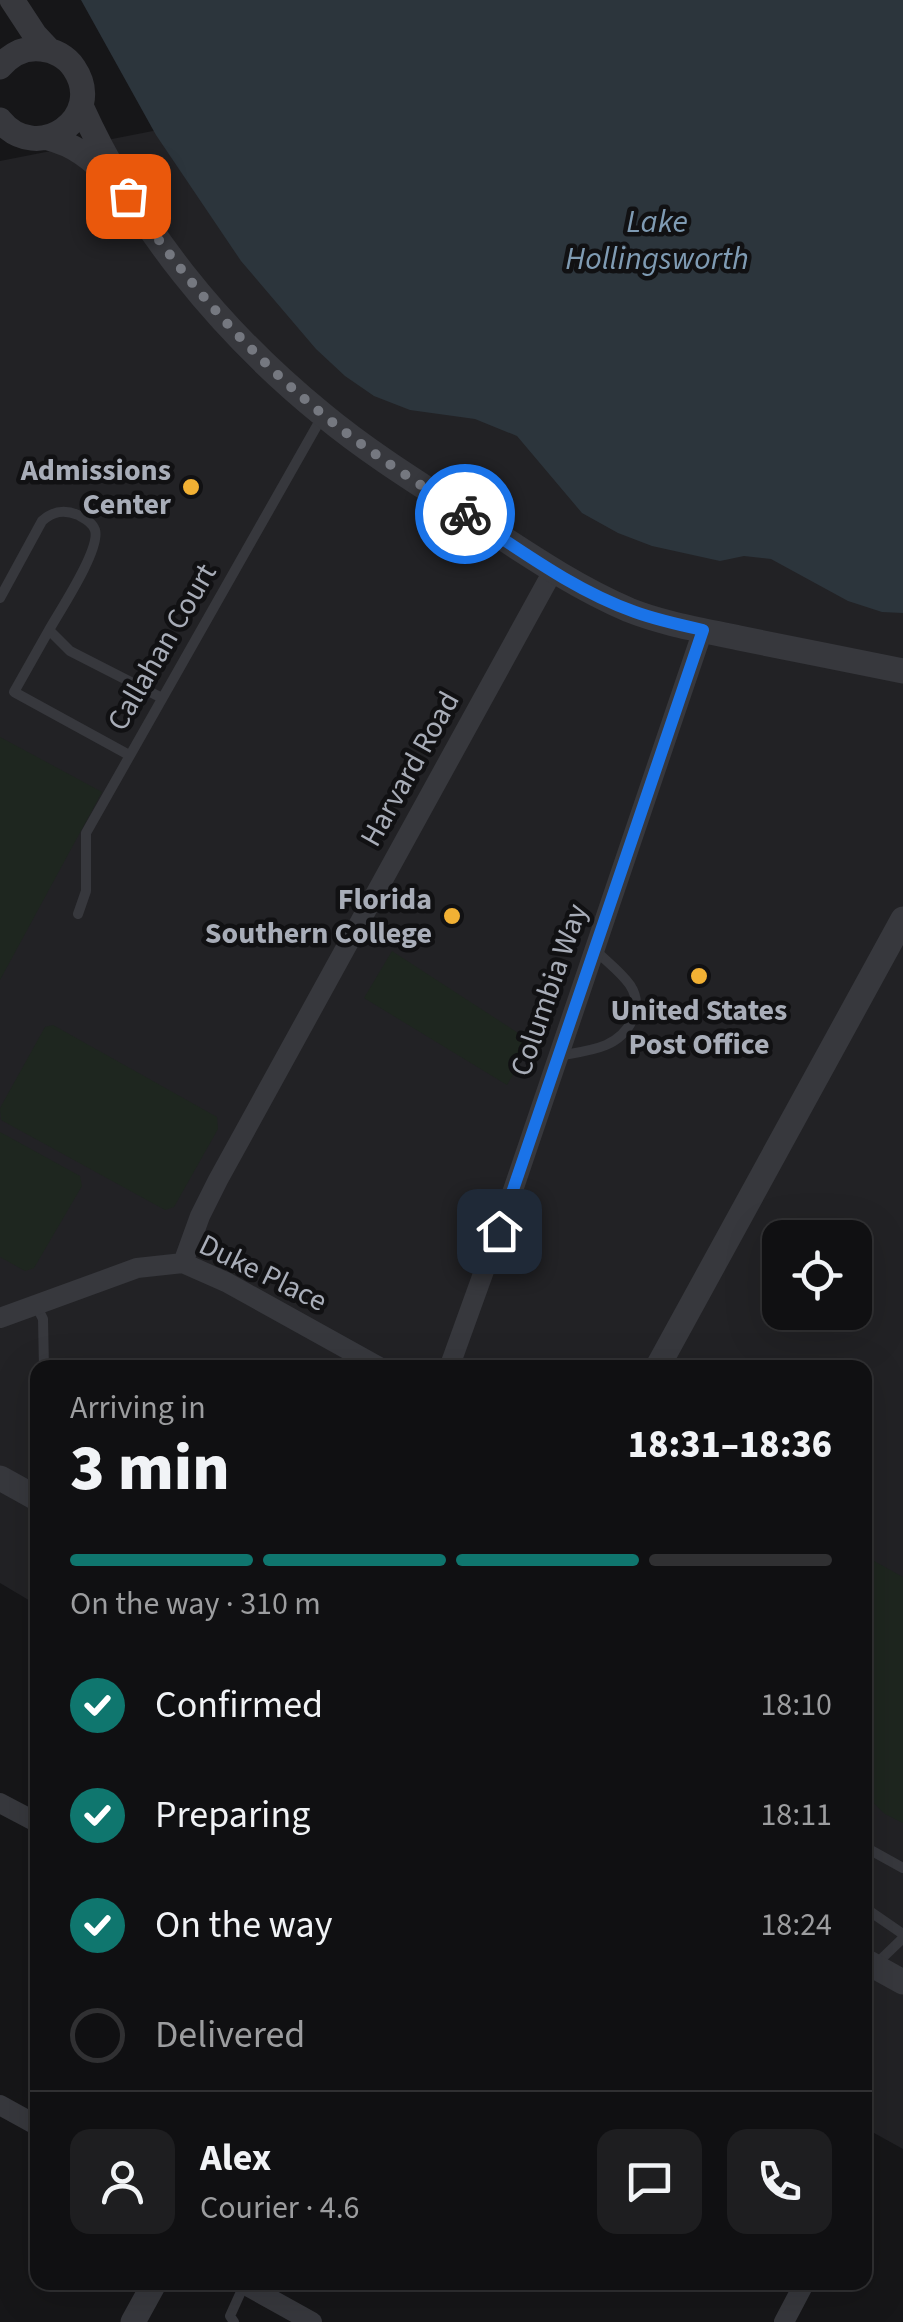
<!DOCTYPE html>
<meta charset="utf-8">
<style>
body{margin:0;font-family:"Source Sans 3",sans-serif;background:#1e1e20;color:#f1f3f6;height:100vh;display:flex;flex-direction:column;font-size:38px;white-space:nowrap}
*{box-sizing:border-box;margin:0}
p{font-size:32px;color:#9c9d9f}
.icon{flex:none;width:55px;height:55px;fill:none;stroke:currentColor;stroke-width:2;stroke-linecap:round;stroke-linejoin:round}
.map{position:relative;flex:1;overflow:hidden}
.details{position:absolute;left:30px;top:1360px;width:842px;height:930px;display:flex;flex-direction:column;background:#101012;border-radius:20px;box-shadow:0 10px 40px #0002,0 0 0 2px #303032}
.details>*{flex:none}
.buttons{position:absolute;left:762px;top:1220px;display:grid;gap:20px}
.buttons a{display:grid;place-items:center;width:110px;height:110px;border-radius:20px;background:#101012;box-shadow:0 10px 40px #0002,0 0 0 2px #303032;font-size:50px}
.pin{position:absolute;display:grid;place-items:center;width:85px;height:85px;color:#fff;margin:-42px;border-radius:20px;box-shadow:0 5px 15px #0006}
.courier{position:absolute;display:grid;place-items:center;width:100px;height:100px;margin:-50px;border:8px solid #1a73e8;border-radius:50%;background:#fff;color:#222;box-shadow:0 2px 12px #0007}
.summary em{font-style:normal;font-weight:800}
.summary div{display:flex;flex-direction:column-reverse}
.summary{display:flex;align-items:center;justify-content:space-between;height:170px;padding:0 40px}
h1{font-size:65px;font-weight:800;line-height:75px}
.bar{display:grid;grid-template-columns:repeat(4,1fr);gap:15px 10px;align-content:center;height:120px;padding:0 40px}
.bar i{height:12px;border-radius:8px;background:#303032}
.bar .current{background:#0f766e}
.bar p{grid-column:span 4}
.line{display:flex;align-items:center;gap:25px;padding:0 40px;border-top:2px solid #303032}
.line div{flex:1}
.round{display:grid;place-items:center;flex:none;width:105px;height:105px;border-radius:20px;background:#1e1e20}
ol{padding:0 40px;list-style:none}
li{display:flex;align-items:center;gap:30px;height:110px}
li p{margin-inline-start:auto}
li .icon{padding:10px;border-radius:50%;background:#0f766e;color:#fff;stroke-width:4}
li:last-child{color:#9c9d9f}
li i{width:55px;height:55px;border:5px solid #303032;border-radius:50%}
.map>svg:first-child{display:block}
</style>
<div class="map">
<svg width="903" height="2322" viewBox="0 0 903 2322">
<rect width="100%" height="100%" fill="#161618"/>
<!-- built -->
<path fill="#222225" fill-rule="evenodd" d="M163 129 903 595V2149L865 2128V1368H38L37 1605 0 1583V161ZM780 1238H855V1312H780Z"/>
<!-- green -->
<path fill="#1e261f" d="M0 737 102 792 0 980Z
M392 951 532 1042 507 1085 364 998Z
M53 1025 217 1117 218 1129 174 1207 165 1210 1 1120 0 1108 45 1027Z
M0 1132 80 1176 82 1186 34 1268 25 1271 0 1257Z
M865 1556 903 1577V1823L885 1814 865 1795Z"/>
<!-- water -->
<path fill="#2c353c" d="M81 0H903V613L882 612 848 601 771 559 744 556 720 561 652 546 618 533 582 513 517 436 475 419 410 410 374 396 345 376 316 349 241 261 156 135Z"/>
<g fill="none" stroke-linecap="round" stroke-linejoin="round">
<!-- service -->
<path stroke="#37383d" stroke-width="10" d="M0 598 42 521C53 511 64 509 78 515 85 519 92 522 95 530 101 549 59 612 49 630L70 651 162 698
M49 630 14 692 129 755
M78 914 86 891V833L323 415
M558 1056C574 1053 592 1051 606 1045 629 1035 645 1008 630 985 621 972 606 961 595 950
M36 1305 43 1319 44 1368
M865 1847 903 1868
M865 1908 903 1934
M875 1965 903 1938
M234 2322 230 2316 244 2285"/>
<!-- minor -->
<path stroke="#37383d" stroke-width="20" d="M183 1263 200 1216 218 1180 553 571
M0 1318 137 1268 183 1263 226 1282 381 1368
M449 1368 510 1199 703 630
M0 1803 38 1823
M0 2105 38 2126
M240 2282 312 2322
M784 2322 805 2282"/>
<!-- tertiary -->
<path stroke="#37383d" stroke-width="25" d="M12 0 35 35 49 50
M0 67C11 54 24 47 41 49 54 50 67 57 74 68 107 117 37 166 0 120
M81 106C135 226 220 331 322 414 369 453 421 485 472 518 523 551 573 586 629 610 664 624 702 630 739 638 794 649 848 660 903 671
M48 138C75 145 91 158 110 177
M657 1368 903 919
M0 1478 38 1499
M865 1961 903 1982
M133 2322 155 2282"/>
</g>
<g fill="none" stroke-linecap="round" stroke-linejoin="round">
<!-- done -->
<path stroke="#757880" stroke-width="10" stroke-dasharray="0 18" d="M128 196C183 278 244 349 321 413 366 450 416 482 465 514"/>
<!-- route -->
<path stroke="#1a73e8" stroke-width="12" d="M465 514C519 549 573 590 635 612 657 620 680 625 703 630L499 1231"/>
</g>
<!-- markers -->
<g fill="#f2b134" stroke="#111113" stroke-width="4">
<circle cx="191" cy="487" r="10"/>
<circle cx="452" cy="916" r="10"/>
<circle cx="699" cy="976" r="10"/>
</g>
<g text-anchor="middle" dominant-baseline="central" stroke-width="9" stroke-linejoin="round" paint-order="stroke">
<!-- poi labels -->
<g font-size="30" font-weight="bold" fill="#a8adb8" stroke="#111113" text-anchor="end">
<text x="171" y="470">Admissions<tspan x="171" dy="34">Center</tspan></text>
<text x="432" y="899">Florida<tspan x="432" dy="34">Southern College</tspan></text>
<text x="699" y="1010" text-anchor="middle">United States<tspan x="699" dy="34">Post Office</tspan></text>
</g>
<!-- street labels -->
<g font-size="30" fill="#a8adb8" stroke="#111113">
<text transform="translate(162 647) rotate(-60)">Callahan Court</text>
<text transform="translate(410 769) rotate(-61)">Harvard Road</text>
<text transform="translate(549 990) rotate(-71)">Columbia Way</text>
<text transform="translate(263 1273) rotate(26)">Duke Place</text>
</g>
<!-- water labels -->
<g font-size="32" font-style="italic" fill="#7f9bb3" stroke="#111113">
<text x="657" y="222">Lake<tspan x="657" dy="37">Hollingsworth</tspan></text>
</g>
</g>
</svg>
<div class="buttons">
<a><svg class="icon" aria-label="locate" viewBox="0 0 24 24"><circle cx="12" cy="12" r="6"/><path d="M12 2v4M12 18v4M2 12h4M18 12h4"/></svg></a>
</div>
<div class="pin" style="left:128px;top:196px;background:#ea580c"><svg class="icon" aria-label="bag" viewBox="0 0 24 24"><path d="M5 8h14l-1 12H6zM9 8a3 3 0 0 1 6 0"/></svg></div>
<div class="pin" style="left:499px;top:1231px;background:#1f2937"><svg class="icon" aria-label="home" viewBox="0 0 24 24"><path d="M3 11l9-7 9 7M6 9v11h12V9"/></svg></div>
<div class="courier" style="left:465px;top:514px"><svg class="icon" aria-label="bike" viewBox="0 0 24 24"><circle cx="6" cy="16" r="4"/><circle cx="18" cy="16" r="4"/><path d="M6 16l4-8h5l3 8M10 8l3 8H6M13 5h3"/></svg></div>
<section class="details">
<div class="summary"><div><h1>3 min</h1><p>Arriving in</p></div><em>18:31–18:36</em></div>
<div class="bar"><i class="current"></i><i class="current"></i><i class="current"></i><i></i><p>On the way · 310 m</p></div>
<ol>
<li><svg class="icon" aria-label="check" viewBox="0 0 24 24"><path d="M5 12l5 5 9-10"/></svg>Confirmed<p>18:10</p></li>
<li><svg class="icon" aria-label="check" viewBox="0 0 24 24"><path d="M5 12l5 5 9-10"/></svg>Preparing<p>18:11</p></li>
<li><svg class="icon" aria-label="check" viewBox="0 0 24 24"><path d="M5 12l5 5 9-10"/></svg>On the way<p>18:24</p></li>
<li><i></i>Delivered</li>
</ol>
<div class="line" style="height:180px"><a class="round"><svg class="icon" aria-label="person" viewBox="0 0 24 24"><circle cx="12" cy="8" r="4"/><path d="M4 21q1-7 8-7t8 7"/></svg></a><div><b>Alex</b><p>Courier · 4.6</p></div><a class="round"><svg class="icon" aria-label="chat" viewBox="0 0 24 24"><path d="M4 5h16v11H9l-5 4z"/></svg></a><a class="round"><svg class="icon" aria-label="phone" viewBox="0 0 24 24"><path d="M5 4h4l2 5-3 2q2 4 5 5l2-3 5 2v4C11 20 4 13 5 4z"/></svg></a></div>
</section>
</div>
